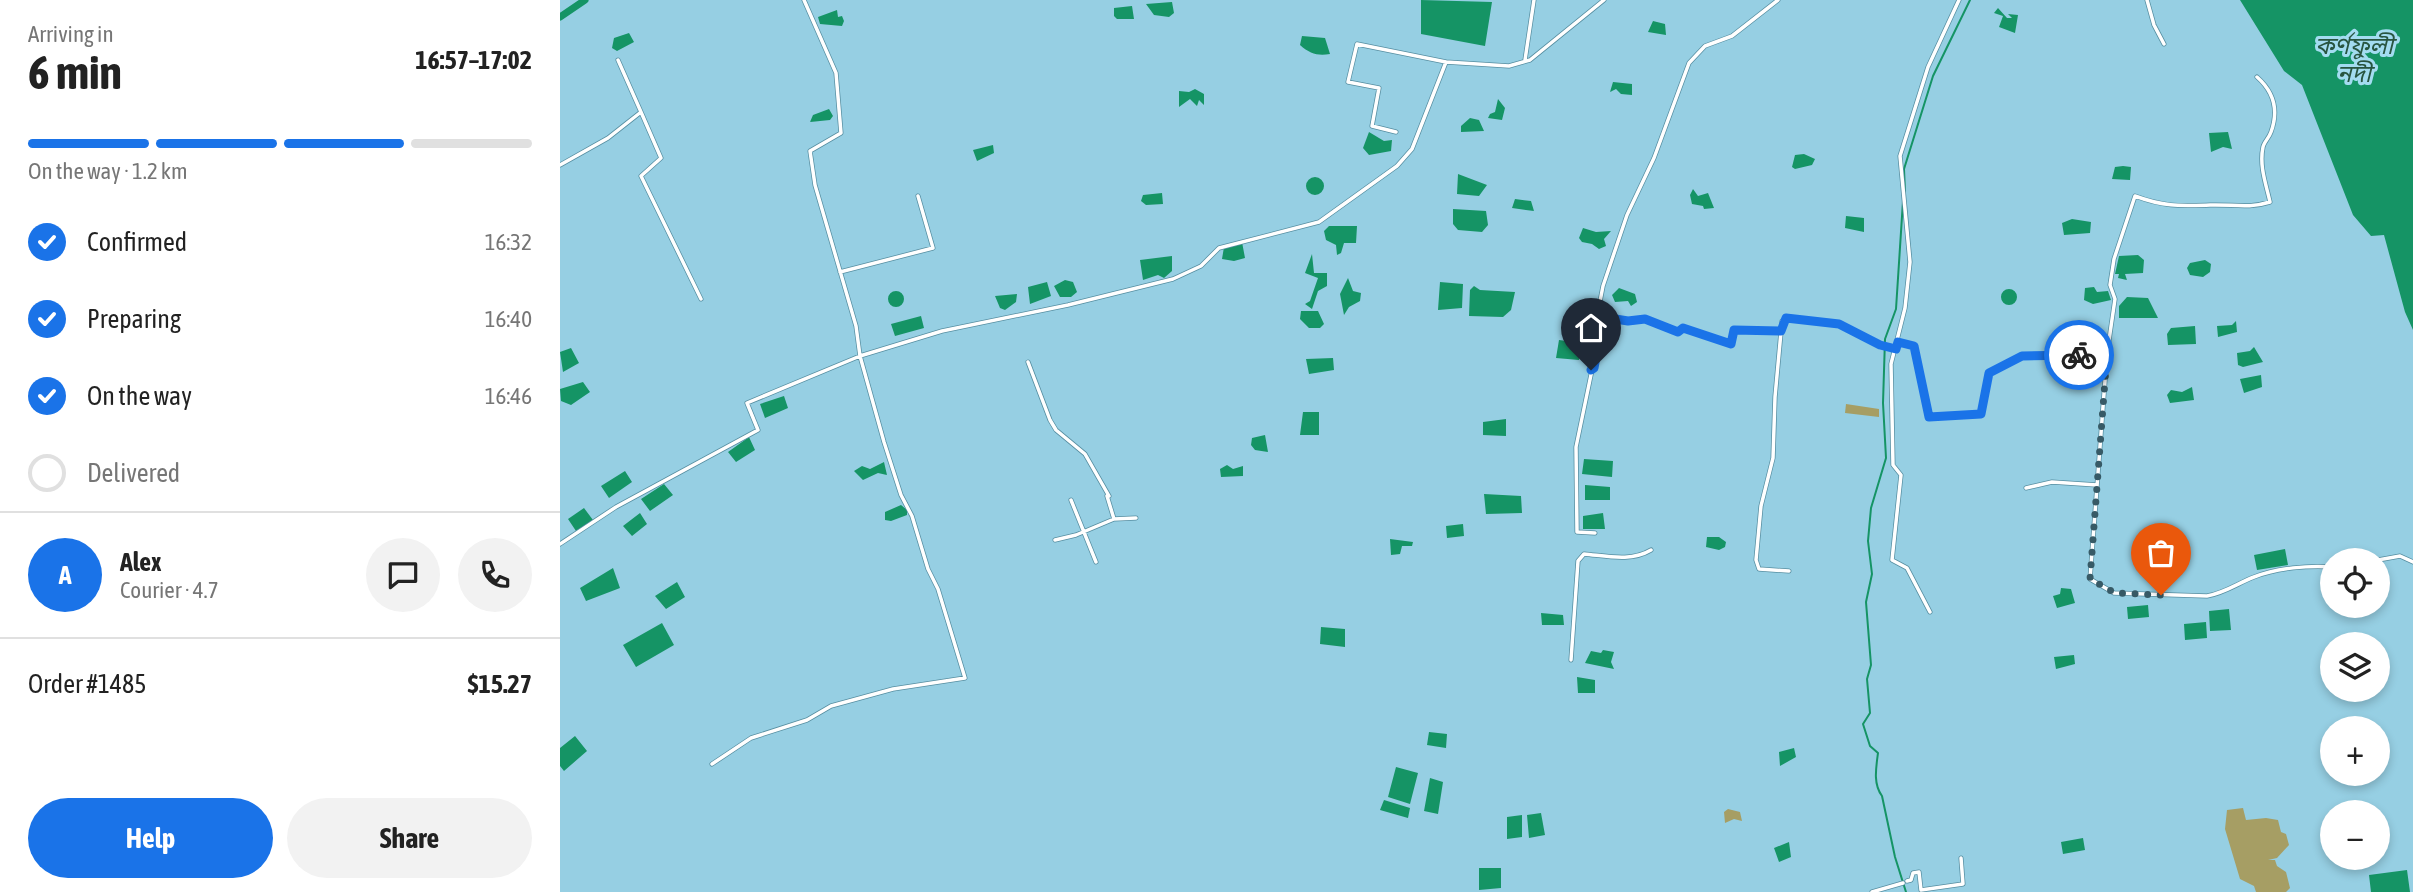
<!DOCTYPE html>
<meta charset="utf-8">
<style>
body{margin:0;font-family:"Asap Condensed","Noto Sans Bengali",sans-serif;background:#f2f2f2;color:#222;height:100vh;display:flex;flex-direction:column;font-size:26px;white-space:nowrap}
*{box-sizing:border-box;margin:0}
p{font-size:23px;color:#767676}
.icon{flex:none;width:38px;height:38px;fill:none;stroke:currentColor;stroke-width:2;stroke-linecap:round;stroke-linejoin:round}
.map{position:relative;flex:1;overflow:hidden}
.panel{display:flex;flex-direction:column;background:#fff;width:560px}
.panel>*{flex:none}
.buttons{position:absolute;left:1760px;top:548px;display:grid;gap:14px}
.buttons a{display:grid;place-items:center;width:70px;height:70px;border-radius:50%;background:#fff;box-shadow:0 4px 10px #0003;font-size:35px}
.pin{position:absolute;display:grid;place-items:center;width:60px;height:60px;color:#fff;margin:-72px -30px;border-radius:50% 50% 50% 0;rotate:-45deg;box-shadow:0 0 7px #0007}
.pin .icon{rotate:45deg}
.courier{position:absolute;display:grid;place-items:center;width:70px;height:70px;margin:-35px;border:5px solid #1a73e8;border-radius:50%;background:#fff;color:#222;box-shadow:0 2px 9px #0007}
.overview em{font-style:normal;font-weight:700}
.overview div{display:flex;flex-direction:column-reverse}
.overview{display:flex;align-items:center;justify-content:space-between;height:119px;padding:0 28px}
h1{font-size:46px;font-weight:700;line-height:52px}
.bar{display:grid;grid-template-columns:repeat(4,1fr);gap:10px 7px;align-content:center;height:84px;padding:0 28px}
.bar i{height:9px;border-radius:5px;background:#e0e0e0}
.bar .on{background:#1a73e8}
.bar p{grid-column:span 4}
.line{display:flex;align-items:center;gap:18px;padding:0 28px;border-top:2px solid #e0e0e0}
.line div{flex:1}
.round{display:grid;place-items:center;flex:none;width:74px;height:74px;border-radius:37px;background:#f2f2f2}
ol{padding:0 28px;list-style:none}
li{display:flex;align-items:center;gap:21px;height:77px}
li p{margin-inline-start:auto}
li .icon{padding:7px;border-radius:50%;background:#1a73e8;color:#fff;stroke-width:4}
li:last-child{color:#767676}
li i{width:38px;height:38px;border:4px solid #e0e0e0;border-radius:50%}
.cta{display:flex;gap:14px;margin-top:auto;padding:14px 28px}
.cta a{flex:1;height:80px;border-radius:42px;background:#1a73e8;color:#fff;font-size:28px;font-weight:700;line-height:80px;text-align:center}
.cta a+a{background:#f2f2f2;color:#222}
main{display:flex;flex:1;min-height:0}
.map>svg:first-child{display:block}
</style>
<main>
<section class="panel">
<div class="overview"><div><h1>6 min</h1><p>Arriving in</p></div><em>16:57–17:02</em></div>
<div class="bar"><i class="on"></i><i class="on"></i><i class="on"></i><i></i><p>On the way · 1.2 km</p></div>
<ol>
<li><svg class="icon" aria-label="check" viewBox="0 0 24 24"><path d="M5 12l5 5 9-10"/></svg>Confirmed<p>16:32</p></li>
<li><svg class="icon" aria-label="check" viewBox="0 0 24 24"><path d="M5 12l5 5 9-10"/></svg>Preparing<p>16:40</p></li>
<li><svg class="icon" aria-label="check" viewBox="0 0 24 24"><path d="M5 12l5 5 9-10"/></svg>On the way<p>16:46</p></li>
<li><i></i>Delivered</li>
</ol>
<div class="line" style="height:126px"><b class="round" style="background:#1a73e8;color:#fff">A</b><div><b>Alex</b><p>Courier · 4.7</p></div><a class="round"><svg class="icon" aria-label="chat" viewBox="0 0 24 24"><path d="M4 5h16v11H9l-5 4z"/></svg></a><a class="round"><svg class="icon" aria-label="phone" viewBox="0 0 24 24"><path d="M5 4h4l2 5-3 2q2 4 5 5l2-3 5 2v4C11 20 4 13 5 4z"/></svg></a></div>
<div class="line" style="height:91px"><div>Order #1485</div><b>$15.27</b></div>
<div class="cta"><a>Help</a><a>Share</a></div>
</section>
<div class="map">
<svg width="1853" height="892" viewBox="0 0 1853 892">
<rect width="100%" height="100%" fill="#96cfe3"/>
<!-- green -->
<path fill="#a69e64" d="M1286 404 1319 409V417L1285 413Z
M1683 808 1686 820 1706 818 1718 820 1721 832 1726 834 1729 845 1717 858 1708 860H1715L1717 866 1726 872 1730 888 1726 892H1696L1694 886 1680 879 1665 829 1667 810Z
M1168 809 1180 812 1182 821 1174 819 1165 823 1164 812Z"/>
<!-- water -->
<path fill="#159465" d="M861 0 932 2 925 46 861 34Z
M1680 0H1853V330L1845 312 1824 235 1811 236 1793 215 1742 85 1724 71Z
M612 2 614 13 609 17 594 15 586 4Z
M572 6 574 19H557L554 16V8Z
M1438 8 1447 18H1452L1448 14 1458 15 1455 33 1439 27 1443 16 1434 13Z
M277 10 278 17 282 16 284 21 282 26 260 24 258 17Z
M1093 21 1105 24 1106 35 1088 32Z
M69 33 74 42 57 51 52 48 54 38Z
M742 36 765 38 770 54C758 56 750 54 740 45Z
M1053 82 1072 84V95L1061 94 1056 89 1050 92Z
M635 89 644 94V105L639 100 637 106 630 99 619 107V91L629 92Z
M938 99 945 108 942 120 928 118 930 114 935 112Z
M269 109 273 116 270 120 250 122 253 115Z
M910 118 919 120 924 131 901 132V126Z
M809 132 824 141 832 140 831 151 809 155 803 148Z
M1668 132 1672 149 1663 147 1651 152 1649 133Z
M433 145 434 153 417 161 413 150Z
M1244 154 1255 159 1252 165 1235 169 1232 167 1235 155Z
M1563 166 1571 167 1570 180 1552 179 1555 167Z
M898 174 927 185 919 196 897 194Z
M746 186a9 9 0 1 1 18 0a9 9 0 1 1-18 0Z
M1133 189 1138 196 1148 193 1154 208 1144 209 1143 206 1132 204 1130 195Z
M602 193 603 204 586 205 581 201 583 195Z
M955 199 971 201 974 211 952 208Z
M893 209 926 211 928 225 922 232 898 230 893 224Z
M1286 216 1304 218V232L1285 228Z
M1512 219 1531 222 1530 233 1504 235 1502 223Z
M769 226H797L796 243H784L781 253 777 255 776 245 766 240 764 231Z
M1023 228 1036 232 1051 231 1044 239 1046 246 1039 249 1032 244 1022 242 1019 238Z
M682 242 685 258 674 261 662 259 664 247Z
M752 254 754 273H767V286L758 291 752 309 745 304 750 301 758 278 745 273Z
M1578 255 1584 260 1583 273 1565 274 1567 280 1558 278 1559 274H1555L1559 256Z
M612 256V271L604 278 598 275 583 280 580 260Z
M1645 260 1651 264 1650 272 1643 277 1630 275 1627 268 1630 263Z
M788 278 793 291 801 293 800 301 789 307 784 315 780 294Z
M505 280 513 282 517 292 511 297H500L494 286Z
M487 282 491 296 470 304 468 287Z
M880 282 903 284 902 308 878 310Z
M914 286 920 290 955 292 951 310 943 317 909 316 910 290Z
M1534 287 1537 292 1548 291 1551 300 1533 304 1524 300 1525 288Z
M1059 288 1075 294 1077 302 1071 306 1068 301 1055 302 1052 295Z
M1441 297a8 8 0 1 1 16 0a8 8 0 1 1-16 0Z
M328 299a8 8 0 1 1 16 0a8 8 0 1 1-16 0Z
M457 294 456 302 445 310 440 308 435 296Z
M1567 297 1588 298 1598 318H1559V306Z
M741 311H758L764 324 760 328H749L740 319Z
M361 316 364 328 335 336 331 324Z
M1676 321 1677 332 1658 337 1657 326 1672 325Z
M1635 326 1636 344 1608 345 1607 334 1611 328Z
M1536 329 1540 347 1536 350 1527 347 1525 330Z
M999 340 1021 343 1019 360 996 358Z
M1694 347 1703 362 1683 367 1678 365 1677 353 1690 351Z
M11 348 19 363 3 372 0 352Z
M773 358 774 370 749 374 746 359Z
M1701 375 1702 387 1684 393 1680 379Z
M23 382 30 392 11 405 1 401 0 389Z
M1632 387 1634 400 1610 403 1607 395 1611 390 1622 392Z
M224 396 228 408 205 418 200 404Z
M743 412H759V435H740Z
M946 419V436L923 435V422Z
M705 435 708 452 695 450 691 445 692 438Z
M189 437 195 450 176 462 168 452Z
M1024 459 1053 461 1052 477 1022 474Z
M324 462 327 475 318 473 303 480 294 471 302 466 310 469Z
M667 465 673 469 683 466V476L661 477 660 469Z
M65 471 72 482 49 498 41 486Z
M104 484 113 495 90 511 81 499Z
M1025 485 1050 487V500H1025Z
M924 494 961 496 962 513 926 514Z
M341 505 347 510V515L331 521 325 520V512Z
M24 508 33 520 16 531 8 519Z
M80 513 87 524 72 536 63 526Z
M1043 513 1045 529H1023V516Z
M903 524 904 536 887 538 886 526Z
M1147 537H1159L1166 542 1165 547 1159 550 1146 547Z
M830 539 853 542 852 546H842L840 554 831 555Z
M1725 549 1728 565 1697 570 1694 555Z
M53 568 60 588 26 601 20 588Z
M117 582 125 597 106 609 95 596Z
M1501 588 1511 589 1515 603 1497 608 1493 596 1500 594Z
M1588 605 1589 617 1568 619 1567 607Z
M1669 609 1671 630 1650 631 1649 611Z
M981 613 1003 615 1004 625H982Z
M1646 622 1647 638 1625 640 1624 624Z
M102 623 114 645 76 667 63 645Z
M761 627 785 629V647L760 644Z
M1043 650 1054 652 1051 662 1054 669 1025 663 1031 651 1041 653Z
M1514 655 1515 664 1496 669 1494 657Z
M1017 677 1035 680V693H1018Z
M869 732 887 734 886 748 867 745Z
M15 736 27 751 4 771 0 766V748Z
M1234 748 1236 757 1220 766 1219 752Z
M836 767 858 773 850 804 828 797Z
M870 778 883 782 878 814 864 811Z
M824 800 850 808 848 818 820 810Z
M981 813 985 835 969 838 967 815Z
M962 815V837L947 839V817Z
M1523 838 1525 850 1503 854 1501 842Z
M1229 842 1231 857 1219 862 1214 848Z
M919 868H941V888L919 890Z
M1847 870 1850 892H1811L1809 875Z"/>
<g fill="none" stroke-linecap="round" stroke-linejoin="round">
<!-- stream -->
<path stroke="#159465" stroke-width="2" d="M1345 192 1344 169 1373 76 1410 0
M1343 201 1336 309 1325 339 1323 403 1326 458 1311 508 1308 541 1312 574 1306 602 1311 665 1307 679 1310 713 1303 724 1310 746 1318 753C1316 768 1313 784 1322 796L1335 857 1346 892"/>
<!-- river -->
<path stroke="#159465" stroke-width="7" d="M0 17 25 0"/>
<!-- street casing -->
<g stroke="#568ea1" stroke-width="5">
<path id="street" d="M1587 0 1594 25 1604 44
M58 60 81 112
M965 60 974 0
M836 132 812 126 819 88 788 82 797 44 886 62
M0 165 48 138 81 112 101 158 81 176 141 299
M280 272 373 248 358 196
M1037 317 1043 286 1067 215 1094 158 1129 63 1145 46 1172 36 1218 0
M1338 342 1354 346 1369 417 1421 414 1429 373 1462 356 1547 354 1530 579 1554 593 1647 596C1665 593 1678 583 1694 577 1717 568 1749 565 1773 567
M1547 354 1555 299 1550 285 1554 259 1575 196C1605 207 1619 206 1650 205 1672 204 1688 209 1710 202 1706 184 1699 166 1703 147 1704 142 1709 138 1711 132 1719 110 1714 92 1697 77
M468 362 490 420 496 430 525 454 549 496
M1466 488 1492 482 1537 485
M547 496 554 519
M511 500 536 562
M1035 533 1017 532 1016 447 1043 317 1068 321 1085 319 1118 332 1123 328 1171 344 1174 330 1221 331
M495 540 516 535 554 519 576 518
M0 544 56 507 198 430 187 403 300 356 382 331 508 305 613 279 641 266 659 248 759 222 837 166 852 149 886 62 949 66 970 60 1044 0
M1818 560 1840 556 1853 562
M1229 571 1199 569 1196 560 1201 506 1213 458 1215 397 1222 321 1236 318 1278 324 1320 345 1336 349
M1370 612 1347 568 1332 560 1341 475 1333 465 1331 364 1345 308 1350 262 1340 156 1368 67 1399 0
M1011 660 1018 561 1024 554C1047 556 1071 562 1091 550
M152 764 191 738 247 720 271 706 333 689 405 678 378 589 368 569 352 516 341 495 324 442 300 356 296 326 255 185 250 151 281 133 276 73 244 0
M1347 881 1351 880 1353 873 1359 872 1361 890 1403 884 1401 858
M1312 892 1343 883"/>
</g>
<!-- street -->
<use href="#street" stroke="#fff" stroke-width="3.5"/>
</g>
<g fill="none" stroke-linecap="round" stroke-linejoin="round">
<!-- done -->
<path stroke="#375a66" stroke-width="7" stroke-dasharray="0 12.6" d="M1519 355 1547 354 1530 579 1555 593 1601 595"/>
<!-- route -->
<path stroke="#1a73e8" stroke-width="9" d="M1031 370 1034 368 1043 317 1068 321 1085 319 1118 332 1123 328 1171 344 1174 330 1221 331 1226 318 1279 324 1320 345 1336 349 1338 342 1354 346 1369 417 1421 414 1429 373 1462 356 1519 355"/>
</g>
<g text-anchor="middle" dominant-baseline="central" stroke-width="6" stroke-linejoin="round" paint-order="stroke">
<!-- water labels -->
<g font-size="24" font-style="italic" fill="#285540" stroke="#a3dcf0">
<text x="1794" y="45">কর্ণফুলী<tspan x="1794" dy="28">নদী</tspan></text>
</g>
</g>
</svg>
<div class="buttons">
<a><svg class="icon" aria-label="locate" viewBox="0 0 24 24"><circle cx="12" cy="12" r="6"/><path d="M12 2v4M12 18v4M2 12h4M18 12h4"/></svg></a>
<a><svg class="icon" aria-label="layers" viewBox="0 0 24 24"><path d="M12 4l9 5-9 5-9-5zM3 14l9 5 9-5"/></svg></a>
<a>+</a>
<a>−</a>
</div>
<div class="pin" style="left:1601px;top:595px;background:#ea580c"><svg class="icon" aria-label="bag" viewBox="0 0 24 24"><path d="M5 8h14l-1 12H6zM9 8a3 3 0 0 1 6 0"/></svg></div>
<div class="pin" style="left:1031px;top:370px;background:#1f2937"><svg class="icon" aria-label="home" viewBox="0 0 24 24"><path d="M3 11l9-7 9 7M6 9v11h12V9"/></svg></div>
<div class="courier" style="left:1519px;top:355px"><svg class="icon" aria-label="bike" viewBox="0 0 24 24"><circle cx="6" cy="16" r="4"/><circle cx="18" cy="16" r="4"/><path d="M6 16l4-8h5l3 8M10 8l3 8H6M13 5h3"/></svg></div>
</div>
</main>
